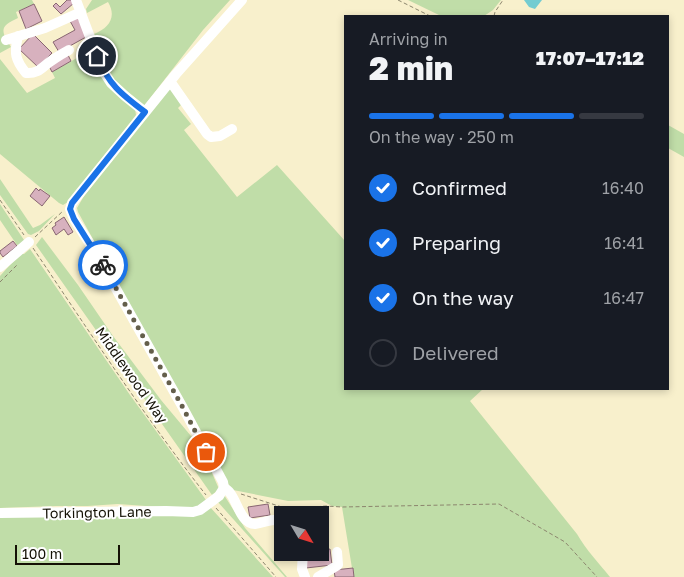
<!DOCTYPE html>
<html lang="en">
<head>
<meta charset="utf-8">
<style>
  body { margin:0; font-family:"Golos Text",sans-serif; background:#20242c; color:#f1f3f6; height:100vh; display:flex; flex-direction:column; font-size:19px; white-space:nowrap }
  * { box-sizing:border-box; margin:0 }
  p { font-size:16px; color:#9ea1a6 }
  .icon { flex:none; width:28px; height:28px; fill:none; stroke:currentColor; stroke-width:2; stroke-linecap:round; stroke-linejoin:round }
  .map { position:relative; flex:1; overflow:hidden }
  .details { position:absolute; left:344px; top:15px; width:325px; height:375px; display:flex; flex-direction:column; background:#171b24; border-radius:0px; box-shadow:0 2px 8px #0003 }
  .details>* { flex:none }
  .needle { width:32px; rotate:128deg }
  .buttons { position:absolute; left:274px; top:506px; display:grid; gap:10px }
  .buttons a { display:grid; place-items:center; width:55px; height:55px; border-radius:0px; background:#171b24; box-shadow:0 2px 8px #0003; font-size:25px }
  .scale { position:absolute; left:15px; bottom:12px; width:105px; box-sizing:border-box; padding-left:5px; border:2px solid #141105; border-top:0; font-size:14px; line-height:18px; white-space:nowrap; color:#141105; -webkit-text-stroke:4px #fff; paint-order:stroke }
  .pin { position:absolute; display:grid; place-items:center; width:42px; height:42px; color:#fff; margin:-21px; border:2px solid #fff; border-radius:50%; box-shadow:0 1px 5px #0007 }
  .courier { position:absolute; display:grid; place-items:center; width:50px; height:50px; margin:-25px; border:4px solid #1a73e8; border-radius:50%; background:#fff; color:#222; box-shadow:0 1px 6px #0007 }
  .summary em { font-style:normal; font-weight:800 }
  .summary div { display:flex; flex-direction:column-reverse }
  .summary { display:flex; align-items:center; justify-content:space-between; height:85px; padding:0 25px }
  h1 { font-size:32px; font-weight:800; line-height:38px }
  .bar { display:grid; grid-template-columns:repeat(4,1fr); gap:8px 5px; align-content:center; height:60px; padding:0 25px }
  .bar i { height:6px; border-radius:4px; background:#363941 }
  .bar .current { background:#1a73e8 }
  .bar p { grid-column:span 4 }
  ol { padding:0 25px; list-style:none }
  li { display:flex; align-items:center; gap:15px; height:55px }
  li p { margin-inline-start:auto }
  li .icon { padding:5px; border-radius:50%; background:#1a73e8; color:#fff; stroke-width:4 }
  li:last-child { color:#9ea1a6 }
  li i { width:28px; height:28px; border:2px solid #363941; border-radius:50% }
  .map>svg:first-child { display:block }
  .green { fill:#c0dda8 }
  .water { fill:#74ccd1 }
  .building { fill:#d7b1be; stroke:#886672 }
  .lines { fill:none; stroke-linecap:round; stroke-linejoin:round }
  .path { stroke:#8c866e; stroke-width:1; stroke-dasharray:4 2.5; stroke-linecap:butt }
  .minor { stroke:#fff; stroke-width:10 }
  .done { stroke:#645f4b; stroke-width:5; stroke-dasharray:0 9 }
  .route { stroke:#1a73e8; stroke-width:6 }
  .labels { text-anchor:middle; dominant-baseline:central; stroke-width:4; stroke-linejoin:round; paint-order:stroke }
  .street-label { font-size:14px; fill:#141105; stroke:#fff }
</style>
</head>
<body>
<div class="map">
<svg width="684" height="577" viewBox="0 0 684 577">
  <rect width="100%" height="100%" fill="#f8f0cc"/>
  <path class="green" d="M0,0h32l2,4 -18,8 2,6c-18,8 -18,12 -7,29l-11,6z
    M92,0h138l-27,30 -59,76 -31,-27 -7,-13 -12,-32c15,-6 23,-17 14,-32l-21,11 -1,-4z
    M408,0h93l-8,10 -9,6h-43z
    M91,50l44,59 1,6 -68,87 -5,3 -4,-2 -59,-49v-95l27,34 28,-15 -3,-6z
    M170,87l11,18 -3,3 13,16 -7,6 53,67 40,-32 68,76v148h138l-13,12 107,133c9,16 22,29 33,43h-256l-1,-9h-1l-10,-61 -10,-1 -11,-6 -33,1 -55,-11 -3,-3 -152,-275 -1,-4 7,-12z
    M668,125l16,9v23l-16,-9z
    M0,179l33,49 7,-3 15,-11 -16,17 -8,4 -3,-1 -28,-39z
    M0,204l26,39 -9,2 -17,-25z
    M42,237l36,48 35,51 48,64 40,48 18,41 -7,6 -176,-250z
    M30,249l100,146 76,105 -8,6 -11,3 -69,-5 -30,2h-32l-56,2v-232l18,-20 3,-2h3z
    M224,495l21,33 42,49h-2l-68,-76z
    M210,507l63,70h-273v-60z"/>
  <path class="water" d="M524,0h18l-7,9 -6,-2z"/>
  <path class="building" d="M67,0h5l2,3 -13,11 -8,-8 3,-3 4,4z
    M34,4l8,17 -16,8 -7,-18z
    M77,17l9,14v6l-27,15 -6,-10 22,-12 -5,-9z
    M33,34l19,19 -14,14 -19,-18z
    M68,55l3,6 -19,11 -3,-6z
    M36,188l3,3 1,-2 10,7 -8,10 -12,-10z
    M64,217l9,15 -5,3 -4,-6 -8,6 -4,-7 4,-3 -1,-2z
    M13,241l4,5 -14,11 -3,-4v-2z
    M268,504l2,11 -20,3 -2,-11z
    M325,508l3,24 -8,1v-18h-13l-1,-4z
    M330,549l2,16 -26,3 -1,-15 15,-1v-1z
    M283,552h10l-7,7 -5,-5z
    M353,568l1,9h-19l-1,-7z"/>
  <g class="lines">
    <path class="path" d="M398,0l32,16
      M494,16l1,-4 8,-12
      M0,200l24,35
      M35,237l28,-26
      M33,248c56,83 111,168 173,247
      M0,282l17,-17
      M241,494l47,15 38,-3 16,1 157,-3 66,38 32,35
      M216,508l60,69"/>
    <path class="minor" d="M76,0l26,69 9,14 14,13 20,16
      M18,36c-4,17 -3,24 8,37 13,1 16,-6 25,-12 6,-4 12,-8 18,-11
      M6,40l39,-12 36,-16
      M170,81l37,53 4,3 9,-1 12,-7
      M0,267l29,-25
      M224,488c1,0 6,4 6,5 7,8 11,31 25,31 10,-1 15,-6 27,-4
      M0,513l166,-2 27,1 7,-2 19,-14 5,-8 -1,-6 -41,-76 -85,-151 -23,-36 -4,-10 2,-6 104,-129 66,-74
      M303,552l-1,17 3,8
      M318,577l20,-12 -1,-13"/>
  </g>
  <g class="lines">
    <path class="done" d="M103,265l79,141 24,46"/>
    <path class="route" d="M97,56c11,28 24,38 48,56l-73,91 -2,6 4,10 29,46"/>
  </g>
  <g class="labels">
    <g class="street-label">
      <text transform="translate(132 375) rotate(55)">Middlewood Way</text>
      <text transform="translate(97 512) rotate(-1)">Torkington Lane</text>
    </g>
  </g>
</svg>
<div class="buttons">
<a><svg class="needle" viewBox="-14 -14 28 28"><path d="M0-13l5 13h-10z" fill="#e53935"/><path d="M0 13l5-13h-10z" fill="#9ea1a6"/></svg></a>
</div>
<div class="scale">100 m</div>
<div class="pin" style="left:206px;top:452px;background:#ea580c"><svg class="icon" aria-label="bag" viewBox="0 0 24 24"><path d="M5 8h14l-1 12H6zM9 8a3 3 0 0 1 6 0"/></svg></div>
<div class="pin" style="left:97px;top:56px;background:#1f2937"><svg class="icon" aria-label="home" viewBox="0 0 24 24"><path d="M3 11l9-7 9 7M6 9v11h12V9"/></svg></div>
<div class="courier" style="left:103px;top:265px"><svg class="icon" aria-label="bike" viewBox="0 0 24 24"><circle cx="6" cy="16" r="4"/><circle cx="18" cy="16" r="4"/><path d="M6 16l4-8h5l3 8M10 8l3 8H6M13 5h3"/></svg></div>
<section class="details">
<div class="summary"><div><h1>2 min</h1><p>Arriving in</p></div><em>17:07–17:12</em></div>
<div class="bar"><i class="current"></i><i class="current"></i><i class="current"></i><i></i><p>On the way · 250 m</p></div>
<ol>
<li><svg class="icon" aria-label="check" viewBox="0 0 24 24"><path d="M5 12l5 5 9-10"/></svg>Confirmed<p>16:40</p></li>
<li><svg class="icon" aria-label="check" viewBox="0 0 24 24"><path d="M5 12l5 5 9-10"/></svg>Preparing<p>16:41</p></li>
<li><svg class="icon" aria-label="check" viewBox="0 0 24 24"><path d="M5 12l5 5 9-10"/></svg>On the way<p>16:47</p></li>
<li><i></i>Delivered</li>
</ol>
</section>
</div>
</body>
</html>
